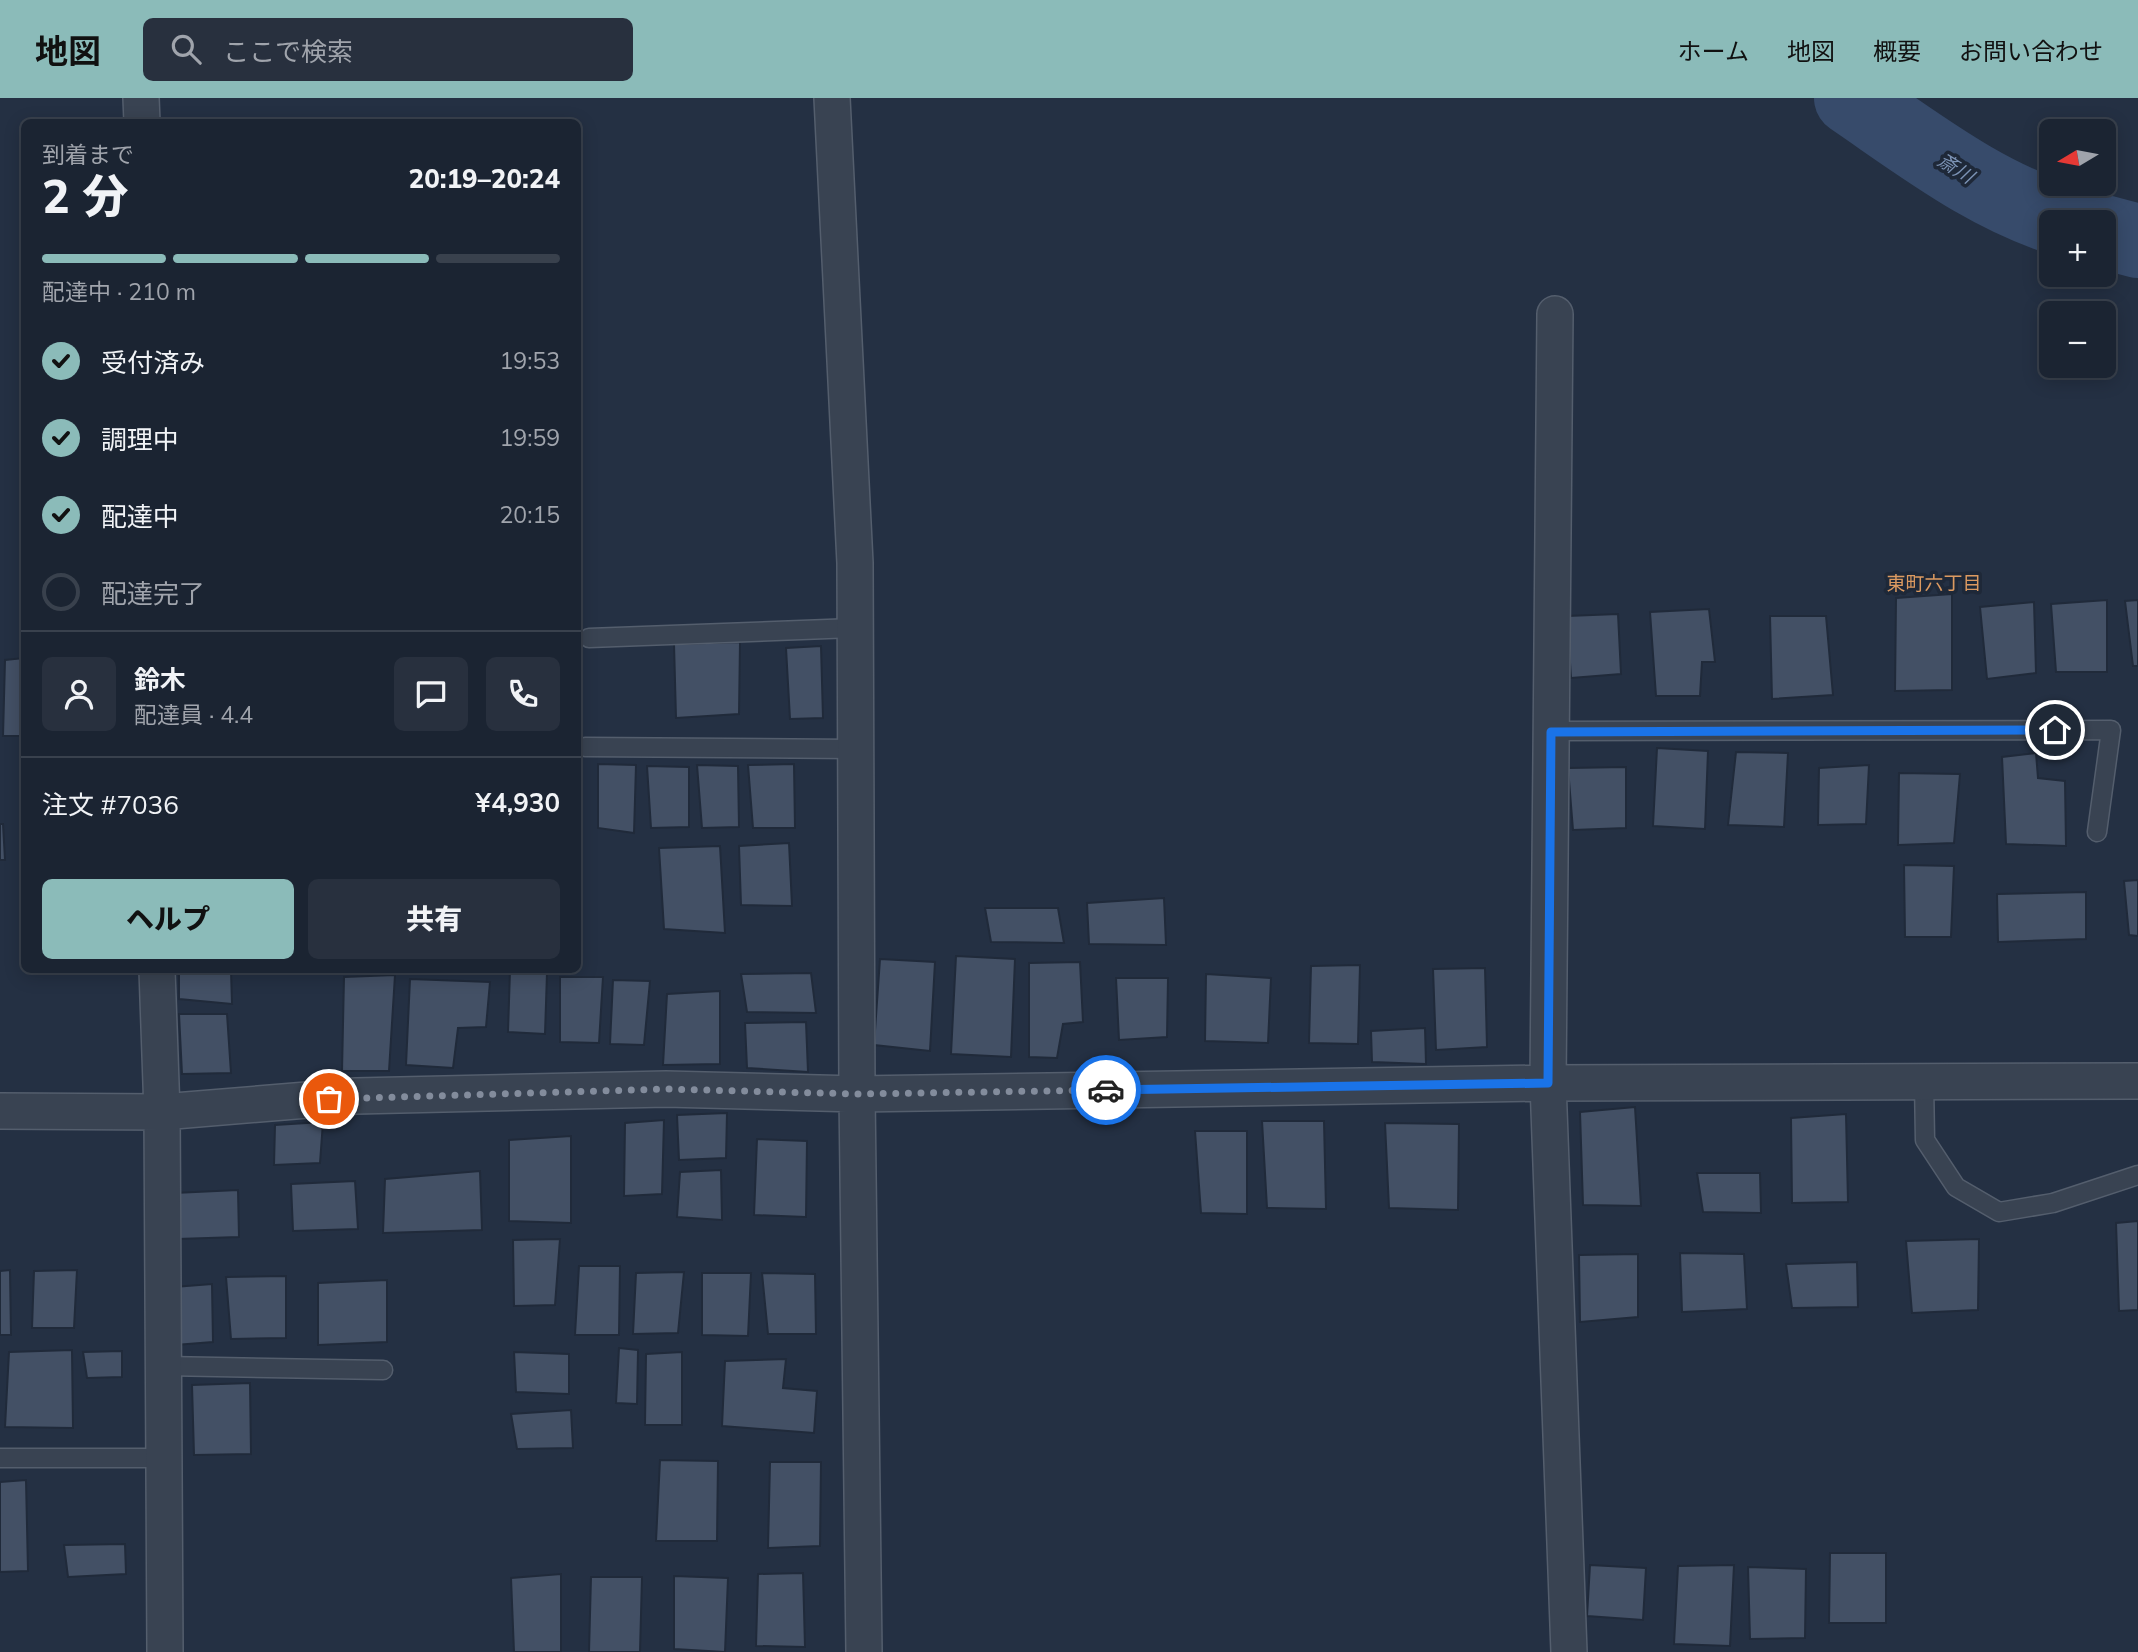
<!DOCTYPE html>
<html lang="ja">
<head>
<meta charset="utf-8">
<style>
  body { margin:0; font-family:Mulish,"Noto Sans JP",sans-serif; background:#28303e; color:#f1f3f6; height:100vh; display:flex; flex-direction:column; font-size:26px; white-space:nowrap }
  * { box-sizing:border-box; margin:0 }
  p { font-size:23px; color:#a0a4ac }
  .icon { flex:none; width:38px; height:38px; fill:none; stroke:currentColor; stroke-width:2; stroke-linecap:round; stroke-linejoin:round }
  .map { position:relative; flex:1; overflow:hidden }
  .sheet { position:absolute; left:21px; top:21px; width:560px; height:854px; display:flex; flex-direction:column; background:#1b2432; border-radius:10px; box-shadow:0 4px 18px #0003,0 0 0 2px #39414d }
  .sheet>* { flex:none }
  .needle { width:46px; rotate:260deg }
  .controls { position:absolute; left:2039px; top:21px; display:grid; gap:14px }
  .controls a { display:grid; place-items:center; width:77px; height:77px; border-radius:10px; background:#1b2432; box-shadow:0 4px 18px #0003,0 0 0 2px #39414d; font-size:35px }
  .pin { position:absolute; display:grid; place-items:center; width:60px; height:60px; color:#fff; margin:-30px; border:4px solid #fff; border-radius:50%; box-shadow:0 2px 7px #0007 }
  .courier { position:absolute; display:grid; place-items:center; width:70px; height:70px; margin:-35px; border:5px solid #1a73e8; border-radius:50%; background:#fff; color:#222; box-shadow:0 2px 9px #0007 }
  .summary em { font-style:normal; font-weight:800 }
  .summary div { display:flex; flex-direction:column-reverse }
  .summary { display:flex; align-items:center; justify-content:space-between; height:119px; padding:0 21px }
  h1 { font-size:46px; font-weight:800; line-height:52px }
  .bar { display:grid; grid-template-columns:repeat(4,1fr); gap:10px 7px; align-content:center; height:84px; padding:0 21px }
  .bar i { height:9px; border-radius:5px; background:#39414d }
  .bar .current { background:#8bbbb9 }
  .bar p { grid-column:span 4 }
  .line { display:flex; align-items:center; gap:18px; padding:0 21px; border-top:2px solid #39414d }
  .line div { flex:1 }
  .round { display:grid; place-items:center; flex:none; width:74px; height:74px; border-radius:10px; background:#28303e }
  ol { padding:0 21px; list-style:none }
  li { display:flex; align-items:center; gap:21px; height:77px }
  li p { margin-inline-start:auto }
  li .icon { padding:7px; border-radius:50%; background:#8bbbb9; color:#111; stroke-width:4 }
  li:last-child { color:#a0a4ac }
  li i { width:38px; height:38px; border:4px solid #39414d; border-radius:50% }
  .button { display:flex; gap:14px; margin-top:auto; padding:14px 21px }
  .button a { flex:1; height:80px; border-radius:10px; background:#8bbbb9; color:#111; font-size:28px; font-weight:800; line-height:80px; text-align:center }
  .button a+a { background:#28303e; color:#f1f3f6 }
  header { display:flex; align-items:center; gap:42px; box-sizing:border-box; height:98px; padding:0 35px; background:#8bbbb9; color:#111 }
  header strong { font-size:33px }
  nav { display:flex; gap:38px; margin-inline-start:auto; font-size:24px }
  .search { width:490px; height:63px; background:#28303e; display:flex; align-items:center; gap:18px; box-sizing:border-box; padding:0 24px; border-radius:10px; color:#a0a4ac; font-size:26px }
  .map>svg:first-child { display:block }
  .lines { fill:none; stroke-linecap:round; stroke-linejoin:round }
  .river { stroke:#374b6b; stroke-width:74 }
  .building { fill:#435065; stroke:#202a3a; stroke-width:2 }
  .service-casing { stroke:#545e6d; stroke-width:21 }
  .minor-casing { stroke:#545e6d; stroke-width:38 }
  .service { stroke:#394352; stroke-width:18 }
  .minor { stroke:#394352; stroke-width:35 }
  .done { stroke:#838c9c; stroke-width:7; stroke-dasharray:0 12.6 }
  .route { stroke:#1a73e8; stroke-width:9 }
  .labels { text-anchor:middle; dominant-baseline:central; stroke-width:7; stroke-linejoin:round; paint-order:stroke }
  .water-label { font-size:19px; font-style:italic; fill:#7c93b5; stroke:#1e2838 }
  .neighbourhood-label { font-size:19px; fill:#dc9a61; stroke:#1e2838 }
</style>
</head>
<body>
<header>
<strong>地図</strong>
<div class="search"><svg class="icon" aria-label="search" viewBox="0 0 24 24"><circle cx="10" cy="10" r="6"/><path d="M15 15l6 6"/></svg>ここで検索</div>
<nav><a>ホーム</a><a>地図</a><a>概要</a><a>お問い合わせ</a></nav>
</header>
<div class="map">
<svg width="2138" height="1554" viewBox="0 0 2138 1554">
  <rect width="100%" height="100%" fill="#243043"/>
  <g class="lines">
    <path class="river" d="M1851,0c69,47 138,101 220,124
      M2104,134l34,9"/>
  </g>
  <path class="building" d="M1952,496v96l-57,1 1,-93z
    M2107,502v72h-51l-5,-68z
    M2138,502v66h-5l-8,-65z
    M2034,504l2,71 -49,6 -7,-72z
    M1709,511l6,53h-13l-2,34h-44l-6,-84z
    M1618,516l3,60 -50,4 -4,-62z
    M1770,518h56l7,79 -61,4z
    M740,544l-1,72 -63,4 -2,-74z
    M821,548l2,72 -33,1 -4,-71z
    M24,560v78h-21l2,-76z
    M1657,650l51,3 -3,78 -52,-3z
    M1736,654l52,1 -4,74 -56,-2z
    M2036,655l2,25 27,3 1,65 -60,-2 -4,-87z
    M598,666l38,1 -2,68 -36,-5z
    M794,666l1,64h-42l-5,-63z
    M697,667l41,1 1,61 -37,1z
    M1869,667l-3,59 -48,1 1,-57z
    M647,668l42,1v60l-38,1z
    M1626,669v61l-53,2 -5,-62z
    M1899,675l61,1 -6,69 -56,2z
    M0,726h3l2,36h-5z
    M789,745l3,63 -51,-1 -2,-59z
    M720,748l5,87 -61,-4 -5,-81z
    M1904,767l50,1 -3,71h-46z
    M2138,782v56l-9,-1 -5,-54z
    M2086,794v47l-88,3 -1,-48z
    M1164,800l2,47 -77,-1 -2,-41z
    M985,810h73l6,35 -73,-1z
    M956,858l59,3 -4,98 -60,-3z
    M880,861l55,3 -5,89 -56,-6z
    M1080,864l3,60 -20,2 -6,34 -28,-1v-94z
    M1360,867l-2,79 -49,-1 2,-77z
    M1485,870l2,79 -51,3 -3,-81z
    M179,872h52l1,34 -53,-5z
    M510,872l37,3 -2,61 -37,-2z
    M811,875l5,40 -69,-1 -6,-38z
    M1206,876l65,4 -3,65 -63,-2z
    M395,877l-6,96h-47l2,-94z
    M560,879h43l-4,66 -39,-1z
    M1116,880h52l-1,59 -48,3z
    M410,881l80,3 -4,45 -28,1 -5,40 -47,-3z
    M613,882l37,1 -6,64 -34,-1z
    M720,893v73l-57,1 4,-71z
    M179,916h48l4,59 -49,1z
    M806,924l2,50 -61,-4 -2,-45z
    M1425,930l1,36 -54,-2 -1,-31z
    M1635,1009l6,99 -58,-1 -3,-93z
    M727,1015l-1,45 -47,2 -2,-45z
    M1846,1016l2,88 -56,1 -1,-85z
    M664,1022l-2,74 -38,2 1,-73z
    M1262,1023h62l2,88 -59,-1z
    M323,1024l-3,41 -46,2 1,-40z
    M1385,1025l74,1 -1,86 -69,-2z
    M1195,1033h52v83l-46,-1z
    M571,1038v87l-62,-2v-81z
    M757,1041l50,2 -1,76 -52,-2z
    M721,1072l1,50 -45,-3 3,-45z
    M480,1073l2,59 -99,3 2,-54z
    M1697,1075h63l1,40 -58,-1z
    M355,1083l3,48 -65,2 -2,-47z
    M238,1092l1,47 -62,2 -3,-46z
    M2138,1123v89l-19,1 -3,-88z
    M560,1141l-5,66 -41,1 -1,-66z
    M1979,1141l-1,71 -66,3 -6,-72z
    M1680,1155l64,1 3,55 -65,3z
    M1638,1156v63l-58,5 -1,-67z
    M1857,1164l1,45 -66,1 -6,-44z
    M579,1168h41l-1,69h-44z
    M10,1172l1,65h-11v-64z
    M77,1172l-3,58h-42l2,-57z
    M684,1174l-6,61 -45,1 3,-61z
    M702,1175h49l-3,63 -46,-1z
    M762,1175l53,1 1,60h-48z
    M286,1178v62l-55,1 -5,-62z
    M387,1182v62l-69,3v-62z
    M212,1186l1,58 -38,3 -1,-58z
    M619,1250l19,2 -1,54 -21,-1z
    M72,1252l1,78 -68,-1 4,-75z
    M122,1253v26l-35,1 -4,-26z
    M514,1254l55,2v40l-53,-2z
    M682,1254v73h-37l1,-71z
    M786,1261l-3,29 34,3 -3,42 -92,-7 3,-65z
    M250,1285l1,71 -57,1 -2,-70z
    M571,1312l2,38 -56,1 -6,-35z
    M660,1362l58,1 -1,80h-61z
    M770,1364h51l-1,84 -52,2z
    M26,1382l2,91 -28,1v-90z
    M125,1446l1,30 -58,3 -4,-32z
    M1830,1455h56v70h-57z
    M1590,1467l56,3 -3,52 -56,-4z
    M1734,1467l-4,81 -56,-2 4,-78z
    M1748,1469l58,2 -1,69 -55,1z
    M803,1475l2,74 -49,-1 2,-72z
    M561,1476v78h-47l-3,-74z
    M674,1478l54,2 -3,74 -51,-3z
    M591,1479h51l-2,75h-51z"/>
  <g class="lines">
    <g class="service-casing">
      <path id="service" d="M589,540l265,-10
        M1551,633l560,-1 -14,102
        M585,649l269,2
        M1924,984l1,58 31,47 43,25 54,-9 85,-28
        M164,1268l219,4
        M0,1360h164"/>
    </g>
    <g class="minor-casing">
      <path id="minor" d="M141,0l1,24
        M832,0l23,465 2,531 7,558
        M1555,216l-7,769 21,569
        M157,872l5,142 3,540
        M0,1013l162,1 194,-16 310,-7 191,5 691,-11 590,-2"/>
    </g>
    <use href="#service" class="service"/>
    <use href="#minor" class="minor"/>
  </g>
  <g class="lines">
    <path class="done" d="M329,1001l337,-10 191,5 249,-4"/>
    <path class="route" d="M1106,992l442,-7 3,-351 504,-2"/>
  </g>
  <g class="labels">
    <g class="water-label">
      <text transform="translate(1956 70) rotate(32)">斎川</text>
    </g>
    <g class="neighbourhood-label">
      <text x="1934" y="485">東町六丁目</text>
    </g>
  </g>
</svg>
<div class="controls">
<a><svg class="needle" viewBox="-14 -14 28 28"><path d="M0-13l5 13h-10z" fill="#e53935"/><path d="M0 13l5-13h-10z" fill="#a0a4ac"/></svg></a>
<a>+</a>
<a>−</a>
</div>
<div class="pin" style="left:329px;top:1001px;background:#ea580c"><svg class="icon" aria-label="bag" viewBox="0 0 24 24"><path d="M5 8h14l-1 12H6zM9 8a3 3 0 0 1 6 0"/></svg></div>
<div class="pin" style="left:2055px;top:632px;background:#1f2937"><svg class="icon" aria-label="home" viewBox="0 0 24 24"><path d="M3 11l9-7 9 7M6 9v11h12V9"/></svg></div>
<div class="courier" style="left:1106px;top:992px"><svg class="icon" aria-label="car" viewBox="0 0 24 24"><path d="M5 17H2v-5l4-1 3-4h7l3 4 3 1v5h-3M9 17h6M6 11h13"/><circle cx="7" cy="17" r="2"/><circle cx="17" cy="17" r="2"/></svg></div>
<section class="sheet">
<div class="summary"><div><h1>2 分</h1><p>到着まで</p></div><em>20:19–20:24</em></div>
<div class="bar"><i class="current"></i><i class="current"></i><i class="current"></i><i></i><p>配達中 · 210 m</p></div>
<ol>
<li><svg class="icon" aria-label="check" viewBox="0 0 24 24"><path d="M5 12l5 5 9-10"/></svg>受付済み<p>19:53</p></li>
<li><svg class="icon" aria-label="check" viewBox="0 0 24 24"><path d="M5 12l5 5 9-10"/></svg>調理中<p>19:59</p></li>
<li><svg class="icon" aria-label="check" viewBox="0 0 24 24"><path d="M5 12l5 5 9-10"/></svg>配達中<p>20:15</p></li>
<li><i></i>配達完了</li>
</ol>
<div class="line" style="height:126px"><a class="round"><svg class="icon" aria-label="person" viewBox="0 0 24 24"><circle cx="12" cy="8" r="4"/><path d="M4 21q1-7 8-7t8 7"/></svg></a><div><b>鈴木</b><p>配達員 · 4.4</p></div><a class="round"><svg class="icon" aria-label="chat" viewBox="0 0 24 24"><path d="M4 5h16v11H9l-5 4z"/></svg></a><a class="round"><svg class="icon" aria-label="phone" viewBox="0 0 24 24"><path d="M5 4h4l2 5-3 2q2 4 5 5l2-3 5 2v4C11 20 4 13 5 4z"/></svg></a></div>
<div class="line" style="height:91px"><div>注文 #7036</div><b>¥4,930</b></div>
<div class="button"><a>ヘルプ</a><a>共有</a></div>
</section>
</div>
</body>
</html>
